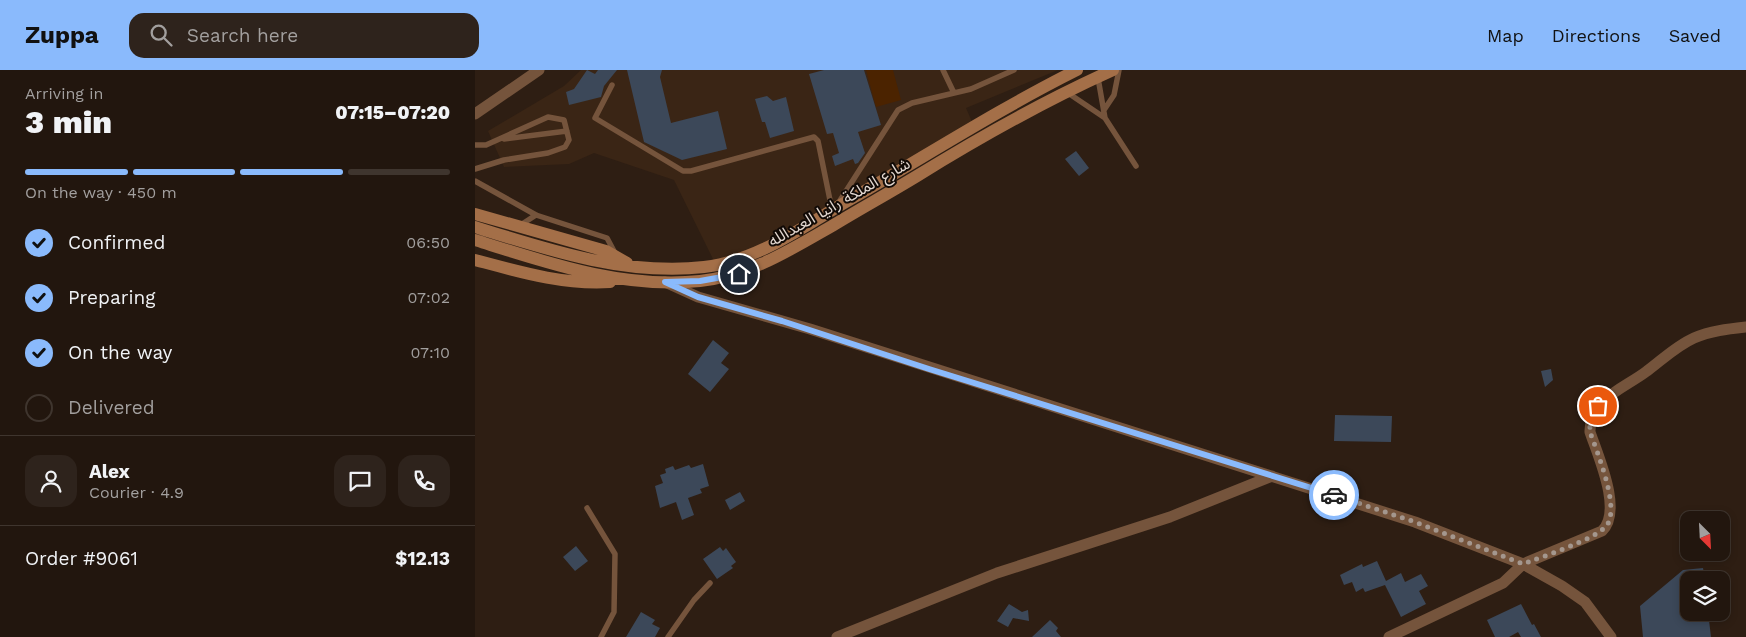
<!DOCTYPE html>
<html lang="en">
<head>
<meta charset="utf-8">
<style>
  body { margin:0; font-family:"Work Sans","Noto Sans Arabic",sans-serif; background:#2e231c; color:#f1f3f6; height:100vh; display:flex; flex-direction:column; font-size:19px; white-space:nowrap }
  * { box-sizing:border-box; margin:0 }
  p { font-size:16px; color:#a29f9e }
  .icon { flex:none; width:28px; height:28px; fill:none; stroke:currentColor; stroke-width:2; stroke-linecap:round; stroke-linejoin:round }
  .map { position:relative; flex:1; overflow:hidden }
  .drawer { display:flex; flex-direction:column; background:#22160e; width:475px }
  .drawer>* { flex:none }
  .needle { width:32px; rotate:156deg }
  .tools { position:absolute; left:1205px; top:441px; display:grid; gap:10px }
  .tools a { display:grid; place-items:center; width:50px; height:50px; border-radius:10px; background:#22160e; box-shadow:0 2px 8px #0003,0 0 0 1px #3f352e; font-size:25px }
  .pin { position:absolute; display:grid; place-items:center; width:42px; height:42px; color:#fff; margin:-21px; border:2px solid #fff; border-radius:50%; box-shadow:0 1px 5px #0007 }
  .courier { position:absolute; display:grid; place-items:center; width:50px; height:50px; margin:-25px; border:4px solid #8abafc; border-radius:50%; background:#fff; color:#222; box-shadow:0 1px 6px #0007 }
  .headline em { font-style:normal; font-weight:800 }
  .headline div { display:flex; flex-direction:column-reverse }
  .headline { display:flex; align-items:center; justify-content:space-between; height:85px; padding:0 25px }
  h1 { font-size:32px; font-weight:800; line-height:38px }
  .bar { display:grid; grid-template-columns:repeat(4,1fr); gap:8px 5px; align-content:center; height:60px; padding:0 25px }
  .bar i { height:6px; border-radius:4px; background:#3f352e }
  .bar .on { background:#8abafc }
  .bar p { grid-column:span 4 }
  .line { display:flex; align-items:center; gap:12px; padding:0 25px; border-top:1px solid #3f352e }
  .line div { flex:1 }
  .round { display:grid; place-items:center; flex:none; width:52px; height:52px; border-radius:15px; background:#2e231c }
  ol { padding:0 25px; list-style:none }
  li { display:flex; align-items:center; gap:15px; height:55px }
  li p { margin-inline-start:auto }
  li .icon { padding:5px; border-radius:50%; background:#8abafc; color:#111; stroke-width:4 }
  li:last-child { color:#a29f9e }
  li i { width:28px; height:28px; border:2px solid #3f352e; border-radius:50% }
  header { display:flex; align-items:center; gap:30px; box-sizing:border-box; height:70px; padding:0 25px; background:#8abafc; color:#111 }
  header strong { font-size:24px }
  nav { display:flex; gap:28px; margin-inline-start:auto; font-size:18px }
  .search { width:350px; height:45px; background:#2e231c; display:flex; align-items:center; gap:12px; box-sizing:border-box; padding:0 18px; border-radius:15px; color:#a29f9e; font-size:19px }
  main { display:flex; flex:1; min-height:0 }
  .map>svg:first-child { display:block }
  .built { fill:#3a2515 }
  .green { fill:#4b2300 }
  .building { fill:#3c4859 }
  .lines { fill:none; stroke-linecap:round; stroke-linejoin:round }
  .service { stroke:#75543c; stroke-width:5.5 }
  .minor { stroke:#75543c; stroke-width:11 }
  .secondary { stroke:#a46f48; stroke-width:12 }
  .done { stroke:#a4978e; stroke-width:5; stroke-dasharray:0 9 }
  .route { stroke:#8abafc; stroke-width:6 }
  .labels { text-anchor:middle; dominant-baseline:central; stroke-width:4; stroke-linejoin:round; paint-order:stroke }
  .street-label { font-size:16px; fill:#e3d8d1; stroke:#110a06 }
</style>
</head>
<body>
<header>
<strong>Zuppa</strong>
<div class="search"><svg class="icon" aria-label="search" viewBox="0 0 24 24"><circle cx="10" cy="10" r="6"/><path d="M15 15l6 6"/></svg>Search here</div>
<nav><a>Map</a><a>Directions</a><a>Saved</a></nav>
</header>
<main>
<section class="drawer">
<div class="headline"><div><h1>3 min</h1><p>Arriving in</p></div><em>07:15–07:20</em></div>
<div class="bar"><i class="on"></i><i class="on"></i><i class="on"></i><i></i><p>On the way · 450 m</p></div>
<ol>
<li><svg class="icon" aria-label="check" viewBox="0 0 24 24"><path d="M5 12l5 5 9-10"/></svg>Confirmed<p>06:50</p></li>
<li><svg class="icon" aria-label="check" viewBox="0 0 24 24"><path d="M5 12l5 5 9-10"/></svg>Preparing<p>07:02</p></li>
<li><svg class="icon" aria-label="check" viewBox="0 0 24 24"><path d="M5 12l5 5 9-10"/></svg>On the way<p>07:10</p></li>
<li><i></i>Delivered</li>
</ol>
<div class="line" style="height:90px"><a class="round"><svg class="icon" aria-label="person" viewBox="0 0 24 24"><circle cx="12" cy="8" r="4"/><path d="M4 21q1-7 8-7t8 7"/></svg></a><div><b>Alex</b><p>Courier · 4.9</p></div><a class="round"><svg class="icon" aria-label="chat" viewBox="0 0 24 24"><path d="M4 5h16v11H9l-5 4z"/></svg></a><a class="round"><svg class="icon" aria-label="phone" viewBox="0 0 24 24"><path d="M5 4h4l2 5-3 2q2 4 5 5l2-3 5 2v4C11 20 4 13 5 4z"/></svg></a></div>
<div class="line" style="height:65px"><div>Order #9061</div><b>$12.13</b></div>
</section>
<div class="map">
<svg width="1271" height="567" viewBox="0 0 1271 567">
  <rect width="100%" height="100%" fill="#2e1e13"/>
  <path class="built" d="M106,0h477l-92,38 7,16 -238,137h-21l-40,-81 -80,-27 -25,11 -65,3 -16,-36 76,-45z"/>
  <path class="green" d="M391,0h27l8,30 -25,7z"/>
  <path class="building" d="M112,0l8,4 3,-4h19l-13,16 -3,11 -32,8 -3,-13 8,-3z
    M152,0h35l-2,7 11,46 47,-12 9,38 -45,11 -38,-18z
    M349,0h40l17,55 -23,7 7,21 -7,10 -3,1 -2,-5 -18,7 -3,-10 7,-3 -6,-20 -6,1 -18,-60z
    M292,26l6,5 13,-4 8,34 -24,7 -5,-16h-3l-7,-23z
    M601,81l13,17 -10,8 -14,-17z
    M238,270l16,13 -8,10 8,6 -19,23 -22,-18z
    M1076,299l2,11 -8,7 -4,-16z
    M860,345l57,1 -1,26 -57,-1z
    M228,394l6,22 -9,3 2,4 -14,5 6,17 -12,5 -6,-18 -16,6 -5,-22 8,-3 -3,-8 6,-2 -1,-4 8,-3 2,4 14,-5 2,3z
    M265,422l5,9 -15,9 -5,-10z
    M101,476l12,15 -13,10 -12,-14z
    M245,477l3,4 3,-3 10,14 -5,4 2,2 -16,11 -14,-20z
    M902,491l9,20 15,-8 4,9 16,-8 7,12 -9,5 7,13 -25,13 -16,-32 -20,7 -2,-4 -7,4 -4,-10 -8,3 -4,-10 22,-11 1,3z
    M1228,498l2,12h-16v32h19l3,25h-68l-3,-31 43,-36z
    M534,534l13,8 6,-2 1,11 -16,-3 -5,9 -11,-6z
    M1046,534l11,21 2,-1 7,13h-20l-3,-5 -9,5h-14l-8,-17z
    M166,542l14,8 -3,4 8,4 -5,9h-29z
    M575,550l8,8 -2,3 5,6h-29z"/>
  <g class="lines">
    <path class="service" d="M468,0l11,23
      M623,8l7,40 31,48
      M137,15l-17,33 88,53h8l123,-34 4,4 14,69
      M593,23l37,25
      M629,40l10,-15 5,-25
      M29,69l63,-8
      M0,75h11l62,-28 16,3 5,20 -4,7 -17,6 -44,7 -29,9
      M0,111l61,34 71,23 8,15
      M364,132l59,-92 14,-7 59,-14 43,-19
      M44,156l17,-11
      M112,438l28,46 -1,58 -13,25
      M193,567l26,-37 16,-17"/>
    <path class="minor" d="M0,44l64,-44
      M190,212l33,15 112,32 605,193 108,42 39,22 23,16 26,35
      M362,567l160,-64 173,-56 102,-41
      M914,567l114,-54 20,-19 79,-33c21,-20 -4,-75 -12,-99 -1,-33 35,-44 57,-61 15,-11 29,-25 47,-33 16,-7 34,-9 52,-11"/>
    <path class="secondary" d="M0,144l131,37 21,12
      M0,157c73,23 152,49 229,40 54,-6 101,-42 147,-68 75,-43 148,-90 226,-129
      M0,170c73,23 147,49 225,41 49,-5 90,-31 132,-55 28,-17 57,-33 85,-50 63,-39 129,-76 196,-106
      M0,190c45,12 89,25 135,22"/>
  </g>
  <g class="lines">
    <path class="done" d="M859,425l81,27 108,42c18,-7 74,-25 84,-39 13,-18 -10,-73 -17,-93v-8l8,-18"/>
    <path class="route" d="M264,204l-39,7 -35,1 33,15 84,24 147,48 405,126"/>
  </g>
  <g class="labels">
    <g class="street-label">
      <text transform="translate(364 132) rotate(-30)">شارع الملكة رانيا العبدالله</text>
    </g>
  </g>
</svg>
<div class="tools">
<a><svg class="needle" viewBox="-14 -14 28 28"><path d="M0-13l5 13h-10z" fill="#e53935"/><path d="M0 13l5-13h-10z" fill="#a29f9e"/></svg></a>
<a><svg class="icon" aria-label="layers" viewBox="0 0 24 24"><path d="M12 4l9 5-9 5-9-5zM3 14l9 5 9-5"/></svg></a>
</div>
<div class="pin" style="left:1123px;top:336px;background:#ea580c"><svg class="icon" aria-label="bag" viewBox="0 0 24 24"><path d="M5 8h14l-1 12H6zM9 8a3 3 0 0 1 6 0"/></svg></div>
<div class="pin" style="left:264px;top:204px;background:#1f2937"><svg class="icon" aria-label="home" viewBox="0 0 24 24"><path d="M3 11l9-7 9 7M6 9v11h12V9"/></svg></div>
<div class="courier" style="left:859px;top:425px"><svg class="icon" aria-label="car" viewBox="0 0 24 24"><path d="M5 17H2v-5l4-1 3-4h7l3 4 3 1v5h-3M9 17h6M6 11h13"/><circle cx="7" cy="17" r="2"/><circle cx="17" cy="17" r="2"/></svg></div>
</div>
</main>
</body>
</html>
